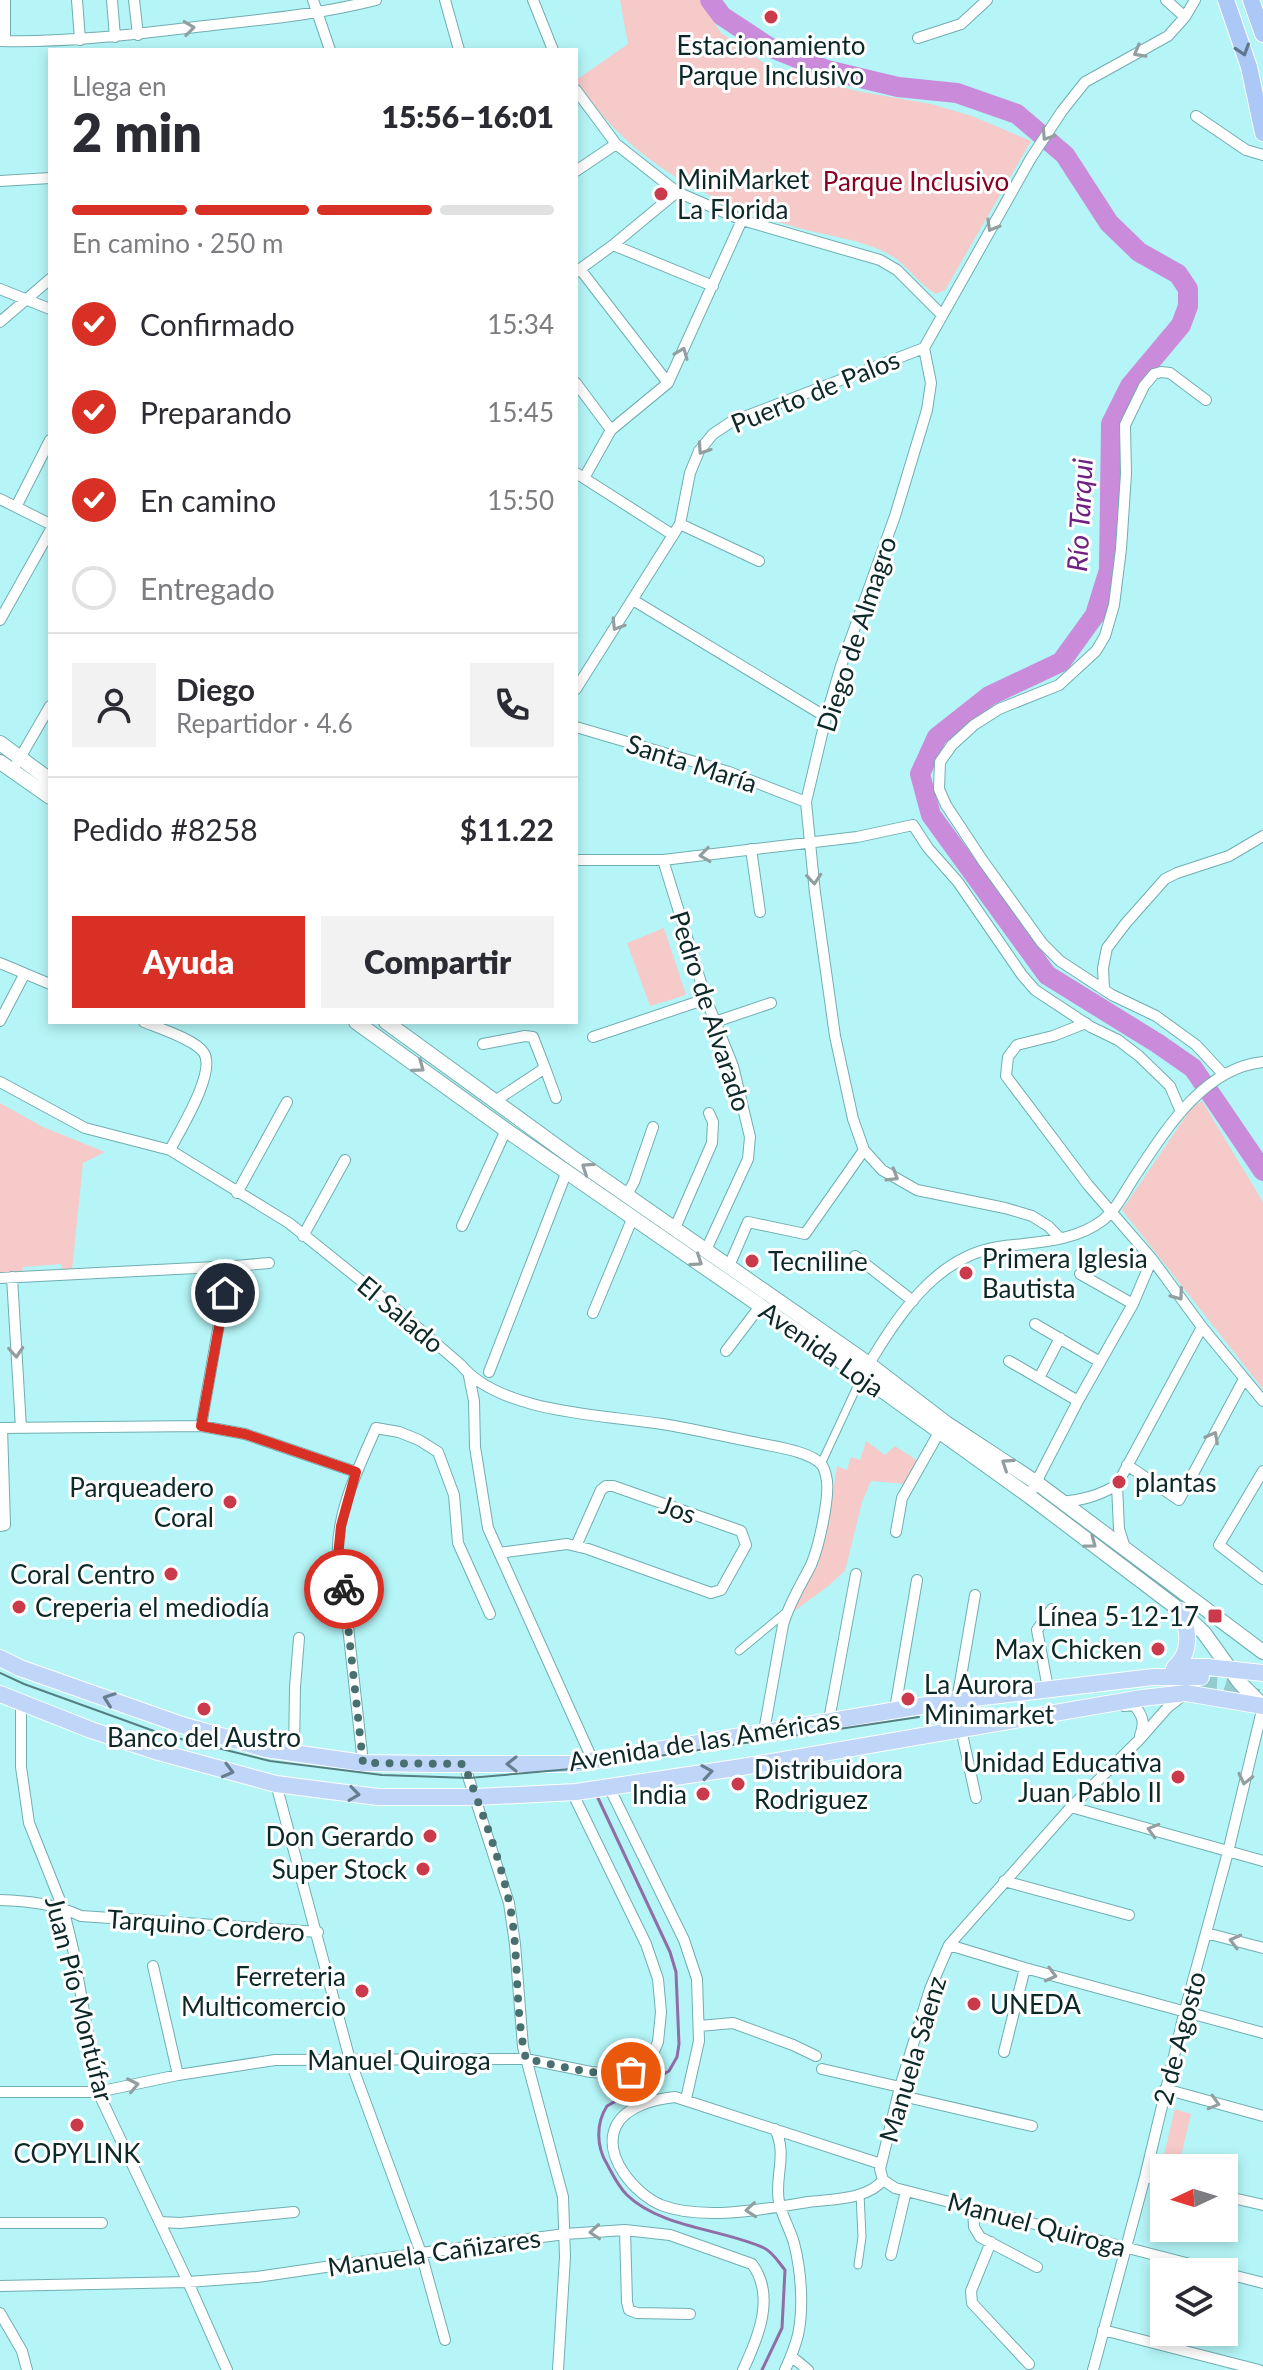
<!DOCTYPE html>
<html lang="es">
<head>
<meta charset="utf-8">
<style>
  body { margin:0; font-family:Lato,sans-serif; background:#f2f2f3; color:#2b2b33; height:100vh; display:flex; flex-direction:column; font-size:30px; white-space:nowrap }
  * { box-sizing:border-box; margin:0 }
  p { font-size:26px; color:#7c7c81 }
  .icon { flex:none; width:44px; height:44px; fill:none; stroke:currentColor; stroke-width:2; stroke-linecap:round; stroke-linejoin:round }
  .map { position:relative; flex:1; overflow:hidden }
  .drawer { position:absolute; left:48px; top:48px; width:530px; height:976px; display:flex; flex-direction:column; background:#fff; border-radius:0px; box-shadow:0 4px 12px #0003 }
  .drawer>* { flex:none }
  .needle { width:52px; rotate:266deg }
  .buttons { position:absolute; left:1150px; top:2154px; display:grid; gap:16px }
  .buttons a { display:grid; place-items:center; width:88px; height:88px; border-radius:0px; background:#fff; box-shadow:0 4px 12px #0003; font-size:40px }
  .pin { position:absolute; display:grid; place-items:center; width:68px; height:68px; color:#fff; margin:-34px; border:4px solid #fff; border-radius:50%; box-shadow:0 2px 8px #0007 }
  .courier { position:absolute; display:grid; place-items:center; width:80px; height:80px; margin:-40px; border:6px solid #d93025; border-radius:50%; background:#fff; color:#222; box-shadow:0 2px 10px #0007 }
  .overview em { font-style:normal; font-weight:800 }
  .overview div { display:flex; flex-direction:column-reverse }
  .overview { display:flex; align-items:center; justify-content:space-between; height:136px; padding:0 24px }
  h1 { font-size:52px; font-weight:800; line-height:60px }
  .bar { display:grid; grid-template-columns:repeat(4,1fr); gap:12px 8px; align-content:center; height:96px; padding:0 24px }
  .bar i { height:10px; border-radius:6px; background:#e1e1e2 }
  .bar .selected { background:#d93025 }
  .bar p { grid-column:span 4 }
  .line { display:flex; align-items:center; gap:20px; padding:0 24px; border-top:2px solid #e1e1e2 }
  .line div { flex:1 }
  .round { display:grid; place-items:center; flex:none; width:84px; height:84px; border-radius:0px; background:#f2f2f3 }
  ol { padding:0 24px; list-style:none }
  li { display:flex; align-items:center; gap:24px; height:88px }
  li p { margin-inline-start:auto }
  li .icon { padding:8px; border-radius:50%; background:#d93025; color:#fff; stroke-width:4 }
  li:last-child { color:#7c7c81 }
  li i { width:44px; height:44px; border:4px solid #e1e1e2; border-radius:50% }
  .button { display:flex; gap:16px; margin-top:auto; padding:16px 24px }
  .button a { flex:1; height:92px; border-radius:0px; background:#d93025; color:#fff; font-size:32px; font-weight:800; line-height:92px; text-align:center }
  .button a+a { background:#f2f2f3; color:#2b2b33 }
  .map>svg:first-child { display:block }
  .green { fill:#f6cac9 }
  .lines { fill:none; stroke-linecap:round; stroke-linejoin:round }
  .stream { stroke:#916da6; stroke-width:3 }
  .river { stroke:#ca8bdb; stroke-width:20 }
  .primary-tunnel { stroke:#93ccce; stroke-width:16; stroke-dasharray:16 8; stroke-linecap:butt }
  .pedestrian-casing { stroke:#70aeb1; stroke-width:9 }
  .minor-casing { stroke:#70aeb1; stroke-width:12 }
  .secondary-casing { stroke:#70aeb1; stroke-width:16 }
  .primary-casing { stroke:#fff; stroke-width:18 }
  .trunk-casing { stroke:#fff; stroke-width:18 }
  .pedestrian { stroke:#fff; stroke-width:7 }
  .minor { stroke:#fff; stroke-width:10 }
  .secondary { stroke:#fff; stroke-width:14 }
  .primary { stroke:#c0d6f8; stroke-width:16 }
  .trunk { stroke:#abc8f6; stroke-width:16 }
  .tram { stroke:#547f81; stroke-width:2 }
  .oneway { stroke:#929e9f }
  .oneway2 { stroke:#5c7890 }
  .oneway3 { stroke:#667f90 }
  .done { stroke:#487071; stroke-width:8; stroke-dasharray:0 14.4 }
  .route { stroke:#d93025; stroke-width:10 }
  .poi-dot { fill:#ca3a4a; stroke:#fff; stroke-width:3 }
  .labels { text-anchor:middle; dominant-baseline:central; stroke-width:6; stroke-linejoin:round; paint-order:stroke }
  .poi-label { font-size:26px; fill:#0d2829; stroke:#fff; text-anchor:end }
  .park-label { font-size:26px; fill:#8a0022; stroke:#fff }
  .street-label { font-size:26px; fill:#0d2829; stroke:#fff }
  .water-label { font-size:28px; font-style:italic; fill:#6f2181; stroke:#fff }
</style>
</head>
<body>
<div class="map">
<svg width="1263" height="2370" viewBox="0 0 1263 2370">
  <rect width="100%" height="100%" fill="#b5f5f7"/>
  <path class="green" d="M620,0h80l21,33 56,39 85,20 69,12 41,12 59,25 -86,149 -9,4c-18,-10 -29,-30 -46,-39 -28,-16 -64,-19 -95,-28 -91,-27 -166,-65 -219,-147l52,-36z
    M664,928l22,67 -36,11 -23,-63z
    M1202,1101l61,101v187l-141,-179 70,-103z
    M0,1103l43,24 62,25 -22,11 -11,108h-10l-1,-7 -38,3 -1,7 -22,2z
    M866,1441l19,14 10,-9 23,15 -12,23 -35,-3 -9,21 -17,69 -18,16 -34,25 25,-49 9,-30 10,-67 10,4 4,-13 9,3z
    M1175,2109l16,5 -13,54 -17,-1z"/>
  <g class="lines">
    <path class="stream" d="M597,1796l73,156 6,20 3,72 -2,13 -8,14 -62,35c-11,17 -11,40 0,58 6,11 11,22 20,31 34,33 96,34 137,53 9,4 15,15 21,22l-3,58 -20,42"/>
    <path class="river" d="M710,0l12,16 47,31 58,23 71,17 59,6 60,21 48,41 44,68 30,29 39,22 10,15v17l-7,19 -51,61 -19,38 -2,146 -14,45 -34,47 -72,34 -52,41 -17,37 11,41 116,160 110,68 36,25 70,103"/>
    <path class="primary-tunnel" d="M1201,1684l18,1 39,12"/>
    <g class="pedestrian-casing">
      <path id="pedestrian" d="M821,1464l41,-88
        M739,1651l46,-38
        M858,2265l4,-28 -2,-43"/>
    </g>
    <g class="minor-casing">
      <path id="minor" d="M77,0l3,40
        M112,0l3,37
        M134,0l4,35
        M313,0l17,50
        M445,0l14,50
        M533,0l20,50
        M1166,0l19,17
        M918,38l43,-14 26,-24
        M0,41c72,2 142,-8 213,-16 56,-6 108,-11 163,-25
        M5,41v-41
        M576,90l40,54 61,48 65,28 138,40 17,10 44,44
        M1196,116l50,34 17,5
        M576,171l40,-27
        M0,181l50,-3
        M613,245l100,41
        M580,269l88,114
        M576,272l37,-27 64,-53
        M0,289l50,20
        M0,322l50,-43
        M576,383l35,47
        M1206,400l-36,-27 -9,-1 -7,2 -10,12 -19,39 1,49 -5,75 -7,56 -9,31 -9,15 -37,34 -60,24 -25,16 -22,20 -12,17 -1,27 7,16 37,56 59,82 18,18 52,34 44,21 40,29 28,30
        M576,473l97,62
        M584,478l27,-48 57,-47 74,-163
        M0,499l50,25
        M16,507l34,-67
        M680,524l79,37
        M633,600l193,117
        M0,620l50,-89
        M576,689l104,-165 10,-51 9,-22 14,-17 18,-12 193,-74
        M576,727l153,45 77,30
        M17,763l33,-57
        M751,849l9,63
        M576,860h87l194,-23 56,-12 15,23 30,34 64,93 13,15 56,37 27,13 21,16 31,30 11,26
        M663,860l43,139 27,67 17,71 -2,22 -42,91
        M0,963l50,21
        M1104,989l-1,-21 4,-20 19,-25 39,-44 12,-6 52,-17 34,-20
        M0,1021l24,-46
        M144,1022c15,6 52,18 60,31 12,20 -24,77 -34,97l119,73 106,85 66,57c39,48 143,50 201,59 32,5 64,13 96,19 17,4 51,8 63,21 4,4 5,11 6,17 2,19 -8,66 -16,84 -10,20 -22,38 -28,60l-19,106
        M715,1022l56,-19
        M1086,1023l-33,13 -36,9 -9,12 -2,19 82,109 64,74 50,68 61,74
        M593,1037l113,-38
        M483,1044l42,-8 8,1 12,31 -50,33
        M545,1068l11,30
        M0,1082l85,46 85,22
        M237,1193l50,-91
        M627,1195l7,-13 19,-55
        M462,1226l44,-96
        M675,1228l37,-85 1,-21 -4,-9
        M303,1236l42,-76
        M1060,1238l-12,-12 -16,-10 -27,-8 -88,-18 -35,-20 -18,-20 -11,-31 -18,-83 -20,-143 -9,-91 20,-85 15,-51 54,-150 32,-106 4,-27 -7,-35 107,-190 31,-47 23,-29 83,-46 17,-19 10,-17
        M855,1256l58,45
        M729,1266l19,-44 57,12 59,-84
        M1080,1274l53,30
        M12,1277l9,151
        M0,1278l235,-12 34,-3
        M593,1313l40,-96
        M1035,1324l65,38
        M726,1351l35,-46
        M1009,1361l69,40
        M867,1367c30,-50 68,-110 131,-120 35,-5 75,-4 105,-27 14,-11 22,-29 32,-44 30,-45 68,-108 128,-114
        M489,1372l78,-201
        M469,1376l5,25 1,46 13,81 105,233
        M1039,1378l21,-40
        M201,1426l28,-159
        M0,1428l201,-2 44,8 111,38
        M1127,1465l52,35 65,-121
        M1263,1471l-44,74 44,34
        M1117,1485l2,44 6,19
        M1029,1496l49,-95 55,-97 19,-45
        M1061,1502c22,-2 37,-6 56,-17l85,-158
        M0,1526l5,-1 -3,-97
        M896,1532l6,-34 39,-69
        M499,1553l68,-9 21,5 123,44 10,-3 25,-45 -5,-14 -128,-45h-7l-5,4 -25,56
        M1047,1683l-10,-53 15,-21
        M1185,1694l-17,13 -30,34 -67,66 -122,138 -19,44 -30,98 -20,82 3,11 12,8 326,84
        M957,1700l18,-105
        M21,1704v63l8,56 34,85 10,41 25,143 90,190 39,88
        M1124,1706l10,-1c9,11 11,17 6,31
        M895,1709l22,-129
        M829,1720l27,-146
        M961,1729l15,69
        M294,1753l1,-66 4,-49
        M363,1763l-20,-182c-1,-8 -4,-17 -5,-25 -2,-44 21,-89 38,-128l23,4 20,8 19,12 16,43 4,48 32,71
        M464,1764l45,139 6,41 8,103 40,150 2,60 -7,113
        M276,1784l74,276 71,193 24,87
        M609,1787l75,153 13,39 2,62 -13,58
        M1071,1807l192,54
        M1004,1881l125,34
        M0,1900c29,1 55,4 81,16l237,16
        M1206,1933l57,15
        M949,1945l76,23 238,65
        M153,1966l25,109
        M699,2026l34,-3 60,22 23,11
        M1004,2052l21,-84
        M822,2069l78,18
        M1165,2089l98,27
        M0,2092h98l80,-17 97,-15 251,-1 65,13 25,2 22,-4 14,-14 6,-14 3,-30 -3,-33 -12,-35 -74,-152
        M898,2095l134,31
        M775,2129c13,26 -1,48 4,73 3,14 11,27 15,41 7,27 10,64 4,92 -3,12 -8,24 -13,35
        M881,2164l-206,-67c-20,2 -49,9 -59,29 -14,30 19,68 45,79 41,16 105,4 147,-3 24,-3 59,-2 75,-22
        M1145,2177l19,4
        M1224,2196l39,9
        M973,2208l1,19 6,10 57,30
        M160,2222l20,1 114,-11
        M0,2223h102
        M625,2230l2,72 2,8 8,3 53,1
        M991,2242l-20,49 1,12 57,61
        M891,2255l15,-64
        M1224,2273l39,10
        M0,2286l188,-4 69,-5 164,-24 144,-19 60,-4 45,5 82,29c24,32 6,74 -9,106
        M0,2313l22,38 5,19
        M1103,2330l156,40
        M791,2356l17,14
        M1093,2370l52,-193 40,-167 43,-158 35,-146"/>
    </g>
    <g class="secondary-casing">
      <path id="secondary" d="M0,743l50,37
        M0,762l50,35
        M356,1022l150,108 356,246 167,120 152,115 23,22 36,50 23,23
        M386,1022l187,136 296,206 77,59 91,60 226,169"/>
    </g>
    <g class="primary-casing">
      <path id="primary" d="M0,1658l20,10 162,57 84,24 97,14 72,1h137l385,-64 196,-23h48
        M1185,1667h23l55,6
        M1174,1668c18,-16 15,-37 7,-57
        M0,1694l91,36 64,21 121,33 102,13h98l100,-5 166,-25 400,-69 44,-5 77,13"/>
    </g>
    <g class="trunk-casing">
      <path id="trunk" d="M1226,0l23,67 14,66
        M1251,0l12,34"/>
    </g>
    <use href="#pedestrian" class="pedestrian"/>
    <use href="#minor" class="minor"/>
    <use href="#secondary" class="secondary"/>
    <use href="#primary" class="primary"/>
    <use href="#trunk" class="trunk"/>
    <path class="tram" d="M0,1673l24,11 141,51 105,26 112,14 87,3 102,-9 348,-52"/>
  </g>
  <defs><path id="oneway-chevron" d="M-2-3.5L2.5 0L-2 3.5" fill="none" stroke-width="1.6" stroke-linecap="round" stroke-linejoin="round" transform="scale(2)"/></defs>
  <g class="oneway">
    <use href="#oneway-chevron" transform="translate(189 28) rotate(-7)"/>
    <use href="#oneway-chevron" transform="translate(1139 52) rotate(151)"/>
    <use href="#oneway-chevron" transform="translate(1047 135) rotate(123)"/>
    <use href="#oneway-chevron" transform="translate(992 226) rotate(120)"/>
    <use href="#oneway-chevron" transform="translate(682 353) rotate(-68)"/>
    <use href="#oneway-chevron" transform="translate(703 449) rotate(124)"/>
    <use href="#oneway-chevron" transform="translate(617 625) rotate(122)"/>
    <use href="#oneway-chevron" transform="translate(705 855) rotate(173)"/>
    <use href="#oneway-chevron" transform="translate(814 879) rotate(85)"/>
    <use href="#oneway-chevron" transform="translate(419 1067) rotate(36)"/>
    <use href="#oneway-chevron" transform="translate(587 1168) rotate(-146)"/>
    <use href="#oneway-chevron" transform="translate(893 1176) rotate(31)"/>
    <use href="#oneway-chevron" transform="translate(697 1261) rotate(34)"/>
    <use href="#oneway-chevron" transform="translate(1178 1295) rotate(54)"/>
    <use href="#oneway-chevron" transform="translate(16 1352) rotate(86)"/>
    <use href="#oneway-chevron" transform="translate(1213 1437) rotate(-62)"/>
    <use href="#oneway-chevron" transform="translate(1007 1464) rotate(-146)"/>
    <use href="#oneway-chevron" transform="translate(1091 1543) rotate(37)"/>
    <use href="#oneway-chevron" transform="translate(1245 1779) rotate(103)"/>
    <use href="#oneway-chevron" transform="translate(1153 1830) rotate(-164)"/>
    <use href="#oneway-chevron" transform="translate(1235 1941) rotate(-165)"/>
    <use href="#oneway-chevron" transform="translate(1051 1975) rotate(15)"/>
    <use href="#oneway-chevron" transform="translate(133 2085) rotate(-12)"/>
    <use href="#oneway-chevron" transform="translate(1214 2103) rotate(16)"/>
    <use href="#oneway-chevron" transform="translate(751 2210) rotate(175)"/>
    <use href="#oneway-chevron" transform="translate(595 2232) rotate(176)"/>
  </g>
  <use class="oneway2" href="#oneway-chevron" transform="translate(1243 50) rotate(72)"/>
  <g class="oneway3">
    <use href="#oneway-chevron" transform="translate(109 1699) rotate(-160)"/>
    <use href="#oneway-chevron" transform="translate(512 1764) rotate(-180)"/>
    <use href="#oneway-chevron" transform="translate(228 1771) rotate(15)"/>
    <use href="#oneway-chevron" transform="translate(707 1772) rotate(-9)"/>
    <use href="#oneway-chevron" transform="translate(354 1794) rotate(8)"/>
  </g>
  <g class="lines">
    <path class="done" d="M344,1589l19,174 101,1c18,49 40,103 48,154 7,47 3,95 14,141 33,6 72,19 105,13"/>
    <path class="route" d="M225,1293l-24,133 44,8 111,38 -15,54 -3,30 6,33"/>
  </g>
  <g class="poi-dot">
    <circle cx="771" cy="17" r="8"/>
    <circle cx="661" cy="194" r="8"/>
    <circle cx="752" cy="1261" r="8"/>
    <circle cx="966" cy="1273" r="8"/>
    <circle cx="1119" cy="1482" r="8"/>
    <circle cx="230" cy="1502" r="8"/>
    <circle cx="171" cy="1574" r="8"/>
    <circle cx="19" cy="1607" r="8"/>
    <rect x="1207" y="1608" width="16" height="16" rx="4"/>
    <circle cx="1158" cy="1649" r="8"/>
    <circle cx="908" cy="1699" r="8"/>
    <circle cx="204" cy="1709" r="8"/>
    <circle cx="1178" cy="1777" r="8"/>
    <circle cx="738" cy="1784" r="8"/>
    <circle cx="703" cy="1794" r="8"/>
    <circle cx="430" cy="1836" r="8"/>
    <circle cx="423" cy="1869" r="8"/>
    <circle cx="362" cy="1991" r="8"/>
    <circle cx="974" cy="2004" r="8"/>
    <circle cx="77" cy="2125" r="8"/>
  </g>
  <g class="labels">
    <g class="poi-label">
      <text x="771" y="45" text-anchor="middle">Estacionamiento<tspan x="771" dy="30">Parque Inclusivo</tspan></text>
      <text x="677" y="179" text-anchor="start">MiniMarket<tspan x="677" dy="30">La Florida</tspan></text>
      <text x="982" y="1258" text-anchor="start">Primera Iglesia<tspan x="982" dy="30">Bautista</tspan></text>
      <text x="768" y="1261" text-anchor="start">Tecniline</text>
      <text x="1135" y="1482" text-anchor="start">plantas</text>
      <text x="214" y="1487">Parqueadero<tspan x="214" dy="30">Coral</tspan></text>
      <text x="155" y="1574">Coral Centro</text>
      <text x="35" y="1607" text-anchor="start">Creperia el mediodía</text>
      <text x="1199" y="1616">Línea 5-12-17</text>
      <text x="1142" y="1649">Max Chicken</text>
      <text x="924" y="1684" text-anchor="start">La Aurora<tspan x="924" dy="30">Minimarket</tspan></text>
      <text x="204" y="1737" text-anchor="middle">Banco del Austro</text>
      <text x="1162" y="1762">Unidad Educativa<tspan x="1162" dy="30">Juan Pablo II</tspan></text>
      <text x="754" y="1769" text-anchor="start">Distribuidora<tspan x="754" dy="30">Rodriguez</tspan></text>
      <text x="687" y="1794">India</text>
      <text x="414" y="1836">Don Gerardo</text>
      <text x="407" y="1869">Super Stock</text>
      <text x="346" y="1976">Ferreteria<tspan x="346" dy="30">Multicomercio</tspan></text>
      <text x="990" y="2004" text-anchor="start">UNEDA</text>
      <text x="77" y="2153" text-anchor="middle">COPYLINK</text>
    </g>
    <g class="park-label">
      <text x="916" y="181">Parque Inclusivo</text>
    </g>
    <g class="street-label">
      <text transform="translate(815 391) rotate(-22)">Puerto de Palos</text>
      <text transform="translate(856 634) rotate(-72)">Diego de Almagro</text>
      <text transform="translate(692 763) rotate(18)">Santa María</text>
      <text transform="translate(711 1011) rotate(72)">Pedro de Alvarado</text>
      <text transform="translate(401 1314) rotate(40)">El Salado</text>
      <text transform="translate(822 1349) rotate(35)">Avenida Loja</text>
      <text transform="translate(678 1509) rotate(19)">Jos</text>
      <text transform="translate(704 1740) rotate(-9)">Avenida de las Américas</text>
      <text transform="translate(206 1925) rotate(4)">Tarquino Cordero</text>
      <text transform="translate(80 1999) rotate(76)">Juan Pío Montúfar</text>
      <text transform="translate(1179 2038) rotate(-75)">2 de Agosto</text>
      <text transform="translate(912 2059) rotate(-73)">Manuela Sáenz</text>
      <text x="399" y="2060">Manuel Quiroga</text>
      <text transform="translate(1037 2224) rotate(15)">Manuel Quiroga</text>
      <text transform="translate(434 2252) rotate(-8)">Manuela Cañizares</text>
    </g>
    <g class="water-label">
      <text transform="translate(1079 515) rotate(-87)">Río Tarqui</text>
    </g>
  </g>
</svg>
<div class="buttons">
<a><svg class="needle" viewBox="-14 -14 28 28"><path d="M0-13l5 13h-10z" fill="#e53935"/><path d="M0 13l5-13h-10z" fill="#7c7c81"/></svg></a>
<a><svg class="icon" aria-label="layers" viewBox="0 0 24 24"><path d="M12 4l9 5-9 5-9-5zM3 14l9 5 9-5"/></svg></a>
</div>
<div class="pin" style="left:631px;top:2072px;background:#ea580c"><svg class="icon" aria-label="bag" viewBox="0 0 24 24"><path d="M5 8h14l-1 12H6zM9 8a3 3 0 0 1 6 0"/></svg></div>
<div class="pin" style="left:225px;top:1293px;background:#1f2937"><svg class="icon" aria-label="home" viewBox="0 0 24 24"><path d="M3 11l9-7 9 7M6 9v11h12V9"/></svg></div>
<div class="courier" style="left:344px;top:1589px"><svg class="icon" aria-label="bike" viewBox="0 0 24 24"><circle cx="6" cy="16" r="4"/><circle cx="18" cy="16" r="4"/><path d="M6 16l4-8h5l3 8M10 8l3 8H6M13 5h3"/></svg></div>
<section class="drawer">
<div class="overview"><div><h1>2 min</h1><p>Llega en</p></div><em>15:56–16:01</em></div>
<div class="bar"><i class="selected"></i><i class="selected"></i><i class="selected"></i><i></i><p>En camino · 250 m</p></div>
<ol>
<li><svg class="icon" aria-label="check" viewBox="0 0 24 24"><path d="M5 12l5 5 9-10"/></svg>Confirmado<p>15:34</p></li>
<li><svg class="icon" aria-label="check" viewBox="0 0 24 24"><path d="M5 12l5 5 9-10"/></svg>Preparando<p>15:45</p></li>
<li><svg class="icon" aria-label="check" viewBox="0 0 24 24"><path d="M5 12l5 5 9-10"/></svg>En camino<p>15:50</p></li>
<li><i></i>Entregado</li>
</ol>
<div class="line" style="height:144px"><a class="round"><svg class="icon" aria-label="person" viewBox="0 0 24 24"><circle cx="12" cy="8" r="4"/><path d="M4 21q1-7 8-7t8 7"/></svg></a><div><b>Diego</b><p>Repartidor · 4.6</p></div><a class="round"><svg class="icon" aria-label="phone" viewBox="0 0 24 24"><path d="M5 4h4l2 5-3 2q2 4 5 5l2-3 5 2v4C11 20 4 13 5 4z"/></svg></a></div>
<div class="line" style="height:104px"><div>Pedido #8258</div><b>$11.22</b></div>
<div class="button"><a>Ayuda</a><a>Compartir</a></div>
</section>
</div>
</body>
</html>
